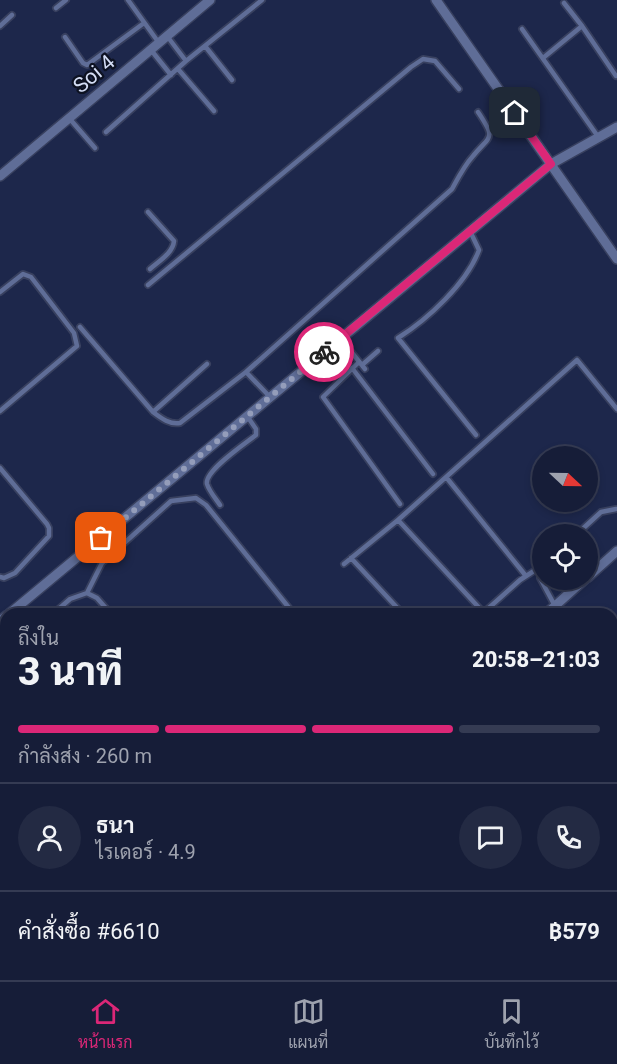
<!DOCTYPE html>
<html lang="th">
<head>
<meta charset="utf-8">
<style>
  body { margin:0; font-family:Roboto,Sarabun,sans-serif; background:#232a43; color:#f1f3f6; height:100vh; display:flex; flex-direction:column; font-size:22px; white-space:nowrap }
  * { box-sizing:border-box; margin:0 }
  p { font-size:20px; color:#9ea2ae }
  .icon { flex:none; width:33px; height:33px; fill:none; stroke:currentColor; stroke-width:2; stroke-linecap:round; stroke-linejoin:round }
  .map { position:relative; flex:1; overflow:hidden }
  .details { position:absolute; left:0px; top:608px; width:618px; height:374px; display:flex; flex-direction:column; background:#161d38; border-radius:18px 18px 0 0; box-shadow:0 3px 9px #0003,0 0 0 2px #353b53 }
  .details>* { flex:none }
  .needle { width:39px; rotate:112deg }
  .buttons { position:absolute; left:532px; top:446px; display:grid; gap:12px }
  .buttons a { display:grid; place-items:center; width:66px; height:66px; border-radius:50%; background:#161d38; box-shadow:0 3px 9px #0003,0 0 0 2px #353b53; font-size:30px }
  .pin { position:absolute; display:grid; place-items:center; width:51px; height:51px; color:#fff; margin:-26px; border-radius:12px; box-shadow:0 3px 9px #0006 }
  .courier { position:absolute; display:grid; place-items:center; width:60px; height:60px; margin:-30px; border:4px solid #db2777; border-radius:50%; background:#fff; color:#222; box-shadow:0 2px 8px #0007 }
  .headline em { font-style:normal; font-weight:800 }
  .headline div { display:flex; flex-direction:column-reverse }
  .headline { display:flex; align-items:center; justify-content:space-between; height:102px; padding:0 18px }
  h1 { font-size:39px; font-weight:800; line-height:45px }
  .bar { display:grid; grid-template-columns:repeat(4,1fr); gap:9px 6px; align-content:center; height:72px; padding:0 18px }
  .bar i { height:8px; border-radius:4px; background:#353b53 }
  .bar .current { background:#db2777 }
  .bar p { grid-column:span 4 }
  .line { display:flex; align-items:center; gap:15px; padding:0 18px; border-top:2px solid #353b53 }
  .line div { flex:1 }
  .round { display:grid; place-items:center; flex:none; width:63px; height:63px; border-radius:32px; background:#232a43 }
  .dock { display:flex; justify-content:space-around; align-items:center; height:84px; border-top:2px solid #353b53; background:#161d38; font-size:16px; color:#9ea2ae }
  .dock a { display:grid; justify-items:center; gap:3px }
  .dock .current { color:#db2777 }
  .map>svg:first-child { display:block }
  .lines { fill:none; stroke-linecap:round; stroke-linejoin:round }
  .service-casing { stroke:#38405f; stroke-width:8 }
  .minor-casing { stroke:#38405f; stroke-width:12 }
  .service { stroke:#5f6d97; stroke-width:4.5 }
  .minor { stroke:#5f6d97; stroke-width:9 }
  .done { stroke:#949dba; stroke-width:6; stroke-dasharray:0 10.8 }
  .route { stroke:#db2777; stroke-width:8 }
  .labels { text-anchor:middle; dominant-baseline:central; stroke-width:4.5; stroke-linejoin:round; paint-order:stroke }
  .street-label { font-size:21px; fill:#d4ddf5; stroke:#0d1222 }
</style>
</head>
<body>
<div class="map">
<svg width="617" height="980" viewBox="0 0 617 980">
  <rect width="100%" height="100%" fill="#1d274b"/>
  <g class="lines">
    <g class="service-casing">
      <path id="service" d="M128,0l31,43
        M564,3l18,23
        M56,8l10,-8
        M0,26l12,-11
        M522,29l77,109
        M167,36l19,25
        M65,37l18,26 4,2 57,-42
        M205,46l27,34
        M151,50l20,25
        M543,58l39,-32 34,50
        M178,69l36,42
        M69,118l26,30
        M106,132l80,-71 76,-61
        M148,212l26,29c-1,12 -15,20 -24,28
        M470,231l9,19c-12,33 -51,69 -81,88l78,97
        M148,285l263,-218 12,-8 12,2 24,28
        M0,292l23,-18 8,3 43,56 3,13 -77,65
        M80,327l73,85c8,6 17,13 27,11l66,-51
        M341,339l24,30
        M359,362l-36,35 77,107
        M362,365l16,-14
        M352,368l81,106
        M270,397l-24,-25 206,-183c6,-11 12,-23 21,-33 17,-21 24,-16 5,-44
        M153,412l54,-48
        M0,468l47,56 2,4v8l-34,37 -11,5 -4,-1
        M446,477l80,99
        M220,505c-4,-6 -11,-14 -13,-21 -3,-13 39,-41 49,-49v-6l-9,-13
        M577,534l24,-22 15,-3
        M351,558l52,56
        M344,564l54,-44
        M543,564l-3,3v11l15,28
        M87,593l15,-30 69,-62 25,-3 10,7 88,109
        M483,612l-85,-92 179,-160 40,49
        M53,614l17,-15 17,-6 10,5 14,16
        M482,614l38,-34 20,-13
        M612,646l5,-5
        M612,695l5,-4
        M612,702l5,5
        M0,716l6,7
        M612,760l5,6
        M0,942l6,7
        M125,975l4,5
        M558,975l4,5
        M248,980l6,-5"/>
    </g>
    <g class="minor-casing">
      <path id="minor" d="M436,0l181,259
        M0,176l210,-176
        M588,577l29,-26
        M9,614l542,-450 66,-37
        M546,614l39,-35
        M0,621l6,-5
        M100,980l6,-5"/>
    </g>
    <use href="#service" class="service"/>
    <use href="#minor" class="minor"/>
  </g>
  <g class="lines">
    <path class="done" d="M101,538l223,-186"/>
    <path class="route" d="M324,352l227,-188 -36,-51"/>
  </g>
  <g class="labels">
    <g class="street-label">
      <text transform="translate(94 74) rotate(-40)">Soi 4</text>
    </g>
  </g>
</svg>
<div class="buttons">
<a><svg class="needle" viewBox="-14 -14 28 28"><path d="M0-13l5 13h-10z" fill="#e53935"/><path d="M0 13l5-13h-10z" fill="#9ea2ae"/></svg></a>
<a><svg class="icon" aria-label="locate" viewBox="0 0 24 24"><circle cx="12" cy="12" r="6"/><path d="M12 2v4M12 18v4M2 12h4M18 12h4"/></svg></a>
</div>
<div class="pin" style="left:101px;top:538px;background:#ea580c"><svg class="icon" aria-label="bag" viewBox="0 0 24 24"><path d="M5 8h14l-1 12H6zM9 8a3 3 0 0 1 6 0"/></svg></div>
<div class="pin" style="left:515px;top:113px;background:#1f2937"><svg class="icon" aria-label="home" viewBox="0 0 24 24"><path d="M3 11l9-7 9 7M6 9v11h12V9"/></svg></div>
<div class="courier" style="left:324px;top:352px"><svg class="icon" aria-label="bike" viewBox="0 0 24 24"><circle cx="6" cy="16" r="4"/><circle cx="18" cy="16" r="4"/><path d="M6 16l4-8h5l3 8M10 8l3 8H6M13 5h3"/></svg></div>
<section class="details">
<div class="headline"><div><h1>3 นาที</h1><p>ถึงใน</p></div><em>20:58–21:03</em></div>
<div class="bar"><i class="current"></i><i class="current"></i><i class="current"></i><i></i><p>กำลังส่ง · 260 m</p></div>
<div class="line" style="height:108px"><a class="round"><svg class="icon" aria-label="person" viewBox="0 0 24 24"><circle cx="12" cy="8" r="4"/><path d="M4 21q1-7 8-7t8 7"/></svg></a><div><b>ธนา</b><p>ไรเดอร์ · 4.9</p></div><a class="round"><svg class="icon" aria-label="chat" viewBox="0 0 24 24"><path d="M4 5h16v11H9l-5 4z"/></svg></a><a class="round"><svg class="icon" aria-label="phone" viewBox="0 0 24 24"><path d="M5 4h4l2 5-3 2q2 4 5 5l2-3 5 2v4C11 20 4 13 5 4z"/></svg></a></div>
<div class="line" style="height:78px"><div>คำสั่งซื้อ #6610</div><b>฿579</b></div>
</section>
</div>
<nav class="dock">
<a class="current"><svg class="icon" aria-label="home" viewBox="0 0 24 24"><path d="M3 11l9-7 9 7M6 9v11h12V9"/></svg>หน้าแรก</a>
<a><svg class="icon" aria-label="map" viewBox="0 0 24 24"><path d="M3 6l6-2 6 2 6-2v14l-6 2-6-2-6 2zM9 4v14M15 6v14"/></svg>แผนที่</a>
<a><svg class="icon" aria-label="saved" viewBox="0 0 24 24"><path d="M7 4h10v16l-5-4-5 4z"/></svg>บันทึกไว้</a>
</nav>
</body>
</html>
